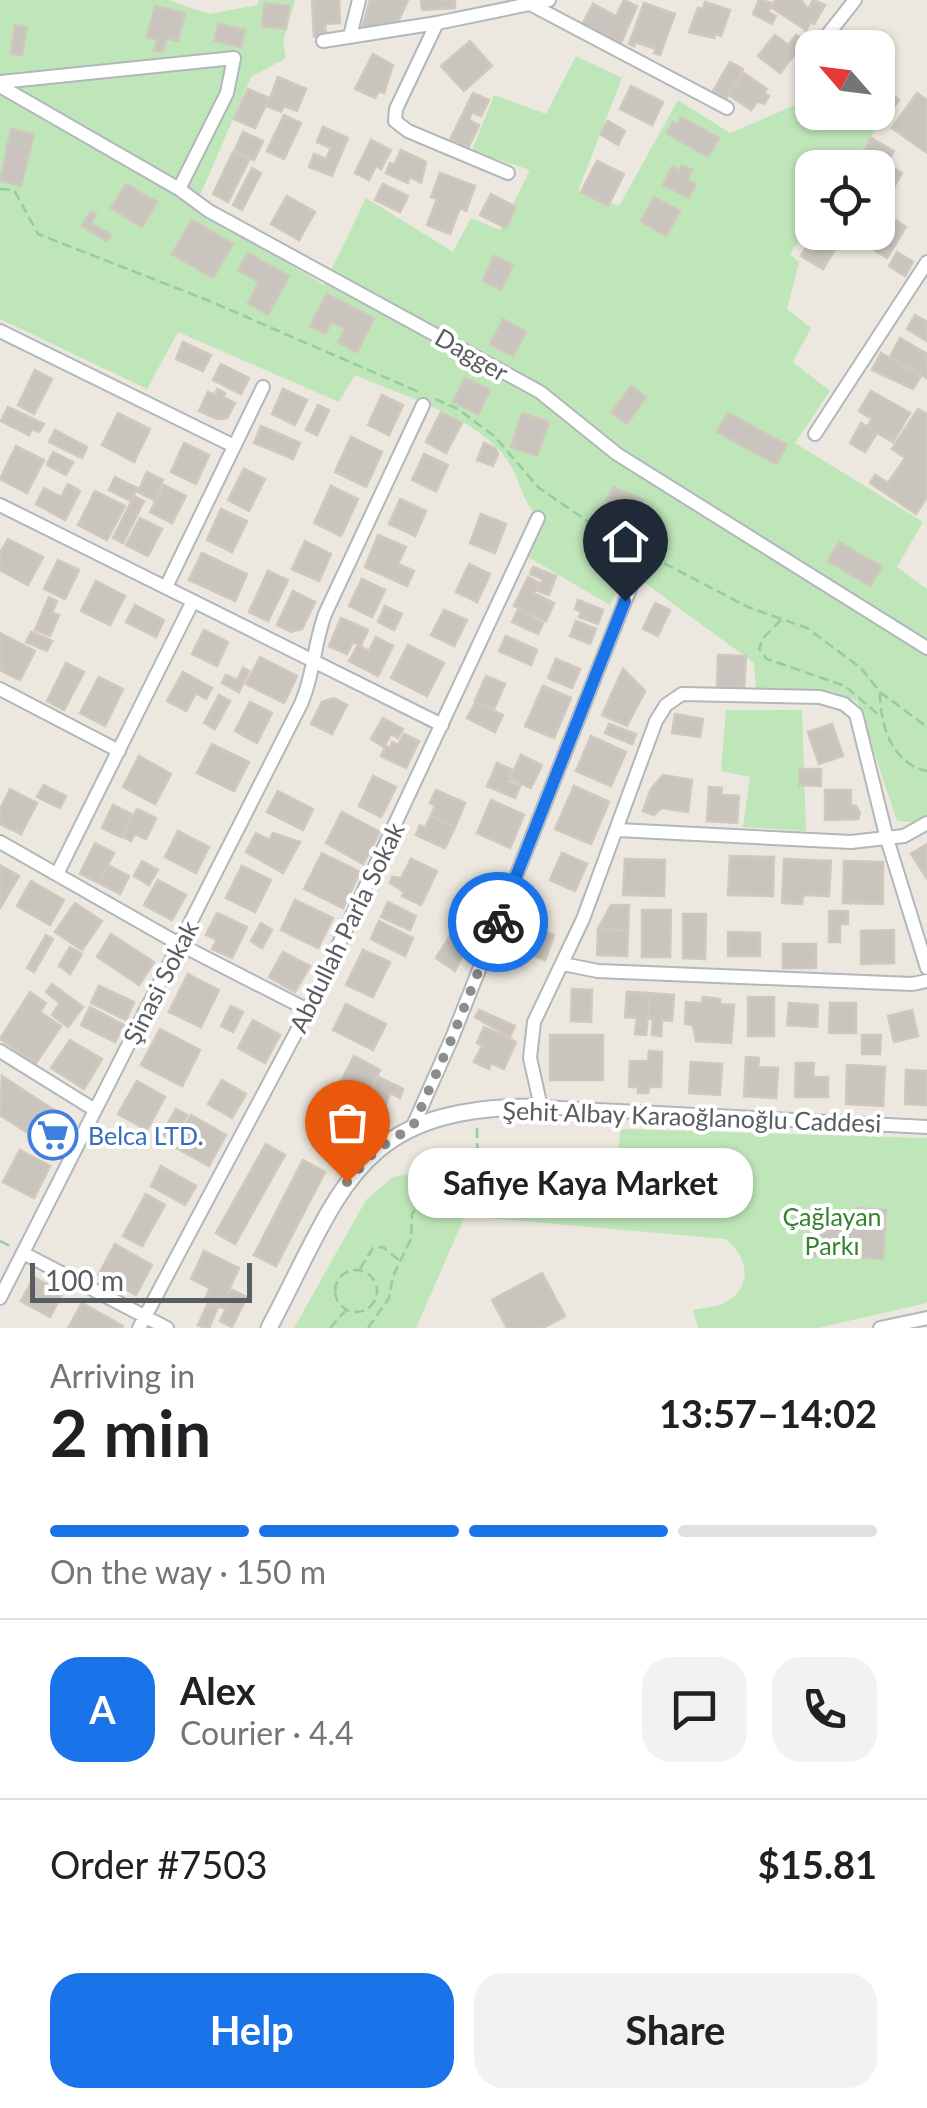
<!DOCTYPE html>
<html lang="en">
<head>
<meta charset="utf-8">
<style>
  body { margin:0; font-family:Lato,sans-serif; background:#f2f2f2; color:#202124; height:100vh; display:flex; flex-direction:column; font-size:38px; white-space:nowrap }
  * { box-sizing:border-box; margin:0 }
  p { font-size:32px; color:#757577 }
  .icon { flex:none; width:55px; height:55px; fill:none; stroke:currentColor; stroke-width:2; stroke-linecap:round; stroke-linejoin:round }
  .map { position:relative; height:1328px; overflow:hidden }
  .details { display:flex; flex-direction:column; background:#fff; flex:1 }
  .details>* { flex:none }
  .needle { width:65px; rotate:298deg }
  .controls { position:absolute; left:795px; top:30px; display:grid; gap:20px }
  .controls a { display:grid; place-items:center; width:100px; height:100px; border-radius:20px; background:#fff; box-shadow:0 2px 8px #0004; font-size:50px }
  .scale { position:absolute; left:30px; bottom:25px; width:222px; box-sizing:border-box; padding-left:10px; border:5px solid #585d61; border-top:0; font-size:28px; line-height:35px; white-space:nowrap; color:#585d61; -webkit-text-stroke:8px #fff; paint-order:stroke }
  .pin { position:absolute; display:grid; place-items:center; width:85px; height:85px; color:#fff; margin:-102px -42px; border-radius:50% 50% 50% 0; rotate:-45deg; box-shadow:0 0 10px #0007 }
  .pin .icon { rotate:45deg }
  .courier { position:absolute; display:grid; place-items:center; width:100px; height:100px; margin:-50px; border:8px solid #1a73e8; border-radius:50%; background:#fff; color:#222; box-shadow:0 2px 12px #0007 }
  .bubble { position:absolute; height:70px; border-radius:30px; background:#fff; box-shadow:0 2px 8px #0004; font-size:32px; font-weight:700; line-height:70px; text-align:center }
  .summary em { font-style:normal; font-weight:700 }
  .summary div { display:flex; flex-direction:column-reverse }
  .summary { display:flex; align-items:center; justify-content:space-between; height:170px; padding:0 50px }
  h1 { font-size:65px; font-weight:700; line-height:75px }
  .bar { display:grid; grid-template-columns:repeat(4,1fr); gap:15px 10px; align-content:center; height:120px; padding:0 50px }
  .bar i { height:12px; border-radius:8px; background:#e0e0e0 }
  .bar .active { background:#1a73e8 }
  .bar p { grid-column:span 4 }
  .line { display:flex; align-items:center; gap:25px; padding:0 50px; border-top:2px solid #e0e0e0 }
  .line div { flex:1 }
  .round { display:grid; place-items:center; flex:none; width:105px; height:105px; border-radius:30px; background:#f2f2f2 }
  .cta { display:flex; gap:20px; margin-top:auto; padding:20px 50px }
  .cta a { flex:1; height:115px; border-radius:30px; background:#1a73e8; color:#fff; font-size:40px; font-weight:700; line-height:115px; text-align:center }
  .cta a+a { background:#f2f2f2; color:#202124 }
  .map>svg:first-child { display:block }
  .green { fill:#bfe6b9 }
  .building { fill:#c9c5be; stroke:#d1c8bd; stroke-width:2.5 }
  .lines { fill:none; stroke-linecap:round; stroke-linejoin:round }
  .minor-casing { stroke:#b2b7bb; stroke-width:16 }
  .tertiary-casing { stroke:#b2b7bb; stroke-width:19 }
  .path { stroke:#95cd9c; stroke-width:2.5; stroke-dasharray:10 5; stroke-linecap:butt }
  .minor { stroke:#fff; stroke-width:12 }
  .tertiary { stroke:#fff; stroke-width:15 }
  .done { stroke:#8c8e8d; stroke-width:10; stroke-dasharray:0 18 }
  .route { stroke:#1a73e8; stroke-width:12 }
  .labels { text-anchor:middle; dominant-baseline:central; stroke-width:8; stroke-linejoin:round; paint-order:stroke }
  .street-label { font-size:25px; fill:#585d61; stroke:#fff }
  .shop-label { font-size:25px; fill:#366cbe; stroke:#fff; text-anchor:start }
  .park-label { font-size:25px; fill:#36822e; stroke:#fff }
</style>
</head>
<body>
<div class="map">
<svg width="927" height="1328" viewBox="0 0 927 1328">
  <rect width="100%" height="100%" fill="#ece8df"/>
  <path class="green" d="M0,0h168l41,14 48,-9 2,-5h36l-12,42 3,16 -35,19 -56,130 129,78 42,-87 87,54 18,-34 29,12 30,-60 -58,-19 22,-56 52,19 30,-58 46,22 -44,113 41,15 59,-106 52,33 68,-29 14,-25v33l58,1 10,10 -30,44 -38,1v54l-22,32 9,8 -12,47 24,19 -18,34 37,29 -35,52 128,79 -26,45 30,22v229l-7,5 -23,-2 -40,-120 -26,-10 -75,-3 -2,-25 -128,-94 -16,36 -82,-48 14,-36c-19,-15 -21,-40 -34,-60 -29,-44 -106,-65 -153,-86l-16,27 -161,-70 -31,57 -147,-70z
    M726,710h76l4,121 -63,-4 7,-50 -29,-6z
    M621,1129l306,9v165l-109,25h-120l-5,-18c9,-2 25,-3 33,-8 28,-16 22,-46 -1,-63l-260,-23 -49,112h-122l72,-128 27,-23 72,-15 152,-8z"/>
  <path class="building" d="M312,0h27l1,23 -15,1 1,12 -12,1z
    M370,0h38l-11,24 -35,4z
    M421,0h34v8l-33,2z
    M624,0l13,6 -17,39 -38,-20 11,-21 23,12z
    M759,0l13,3 -4,9 8,4 -4,8 -19,-10z
    M775,0h26l7,9 5,-9 12,5 -11,19 -3,-2 -5,8 -35,-23z
    M705,2l25,8 -9,26 -6,-2 -1,4 -25,-6 9,-24 5,1z
    M265,3l24,3 -3,23 -24,-3z
    M644,3l31,11 -15,41 -6,-2 2,-4 -21,-7 -1,4 -5,-2z
    M155,6l30,7 -7,28 -12,-3 -3,14 -9,-2 3,-10 -10,-3z
    M218,24l27,6 -4,17 -27,-6z
    M15,25l12,2 -5,28 -11,-1z
    M775,35l13,10 8,-10 9,6 -25,32 -22,-17z
    M470,41l22,25 -28,25 -23,-25z
    M373,54l20,11 -9,28 -5,-2 -4,7 -20,-9z
    M730,62l13,7 -17,30 -13,-8z
    M744,73l23,16 -3,4 5,3 -5,8 -6,-3 -7,9 -22,-15z
    M278,77l28,12 -9,22 -13,-5 -3,6 -14,-6z
    M631,86l32,16 -11,23 -32,-16z
    M881,86l18,14 -13,17 -8,-7v-20z
    M248,89l21,9 -14,30 -21,-9z
    M473,93l16,7 -8,16 -9,-4 -3,8 10,5 -11,23 -18,-8z
    M917,93l10,7v53l-35,-25z
    M284,115l17,8 -17,36 -17,-8z
    M681,117l38,21 -11,19 -42,-24 7,-11 4,2z
    M608,121l17,10 -7,14 -18,-11z
    M323,127l25,11 -16,38 -23,-9 5,-13 12,5 5,-11 -14,-6z
    M11,129l23,5 -13,52 -21,-5z
    M243,132l20,9 -9,19 -19,-10z
    M871,138l23,13 -5,8 -9,-6 -8,15h-15l-2,-2z
    M371,140l20,10 -10,19 -5,-3 -7,14 -14,-7z
    M401,150l25,12 -5,21 -11,-6 -2,6 -22,-10 4,-10 4,2z
    M233,152l16,8 -21,42 -15,-8z
    M879,160l23,13 -16,28 -8,-5 -3,-28z
    M597,161l27,13 -16,32 -27,-14z
    M682,165l10,5 -5,10 9,4 -7,14 -26,-13 9,-18 7,4z
    M252,168l9,5 -19,37 -9,-5z
    M440,173l35,13 -9,25 -6,-3 -10,26 -23,-9 10,-26 -6,-2z
    M126,184l31,18 -15,25 -31,-19z
    M383,184l25,12 -8,16 -25,-12z
    M491,194l25,13 -10,21 -26,-13z
    M287,196l28,16 -16,28 -28,-16z
    M654,197l26,14 -14,25 -25,-15z
    M878,209l28,18 -19,31 -41,-26h32z
    M91,211l5,3 -5,9 20,12 -4,6 -25,-15z
    M192,220l41,24 -20,34 -41,-24z
    M821,236l16,10 -14,23 -22,-13 8,-14 6,4z
    M897,252l16,10 -8,14 -16,-10z
    M248,253l41,23 -21,39 -20,-12 11,-21 -21,-12z
    M494,256l19,9 -12,25 -18,-9z
    M327,294l47,24 -17,34 -19,-10 7,-13 -13,-7 -7,12 -15,-8z
    M915,315l12,7v19l-20,-12z
    M503,319l23,13 -13,24 -23,-12z
    M900,338l27,16v24l-37,-21z
    M183,342l28,13 -8,16 -27,-12z
    M881,353l40,23 -8,13 -41,-19z
    M221,364l28,14 -8,16 -28,-14z
    M35,370l17,9 -18,35 -16,-9z
    M465,378l25,12 -12,24 -25,-12z
    M631,386l15,11 -19,27 -16,-11z
    M217,389l8,4 -2,4 12,6 -8,15 -10,1 -18,-8 9,-19 7,3z
    M283,389l24,11 -12,25 -23,-11z
    M871,391l39,22 -17,29 -26,-15 5,-8 -13,-8z
    M382,395l21,10 -14,30 -21,-10z
    M318,405l11,5 -12,25 -11,-5z
    M8,407l36,17 -5,8 -7,-3 -3,6 -28,-14z
    M918,409l9,5v83l-11,17 -46,-31 5,-8 13,8 17,-25 -13,-9z
    M441,412l21,11 -16,30 -20,-11z
    M118,413l32,16 -16,33 -32,-17z
    M522,413l27,9 -12,34 -26,-9z
    M728,413l59,32 -11,19 -59,-32z
    M861,423l16,10 -12,19 -15,-9z
    M261,426l39,17 -7,16 -39,-16z
    M55,430l32,17 -5,11 -33,-16z
    M351,437l31,15 -16,35 -31,-15z
    M184,443l25,12 -13,29 -25,-12z
    M484,443l11,5 3,6 -5,12 -16,-6z
    M16,446l28,14 -17,33 -27,-14z
    M53,452l20,10 -7,13 -19,-10z
    M424,454l24,11 -12,26 -24,-11z
    M244,469l21,10 -16,32 -21,-11z
    M147,472l16,8 -9,20 -16,-8z
    M115,477l22,11 -6,13 -22,-11z
    M68,484l12,7 -15,29 -29,-16 8,-16 17,9z
    M164,485l22,11 -14,27 -22,-11z
    M331,486l27,13 -17,37 -27,-13z
    M613,487l30,13 -13,31 -31,-13z
    M95,491l30,15 -18,34 -29,-15z
    M134,496l10,5 -21,42 -10,-5z
    M400,499l26,12 -11,25 -26,-12z
    M221,509l26,12 -15,31 -25,-12z
    M481,514l25,10 -11,29 -25,-10z
    M140,518l22,11 -14,27 -22,-11z
    M378,535l28,12 -8,17 16,7 -7,15 -42,-19z
    M8,539l35,18 -15,28 -28,-15v-17z
    M305,541l26,13 -12,27 -27,-12z
    M839,542l43,25 -12,19 -42,-25z
    M202,553l45,21 -12,27 -46,-21z
    M58,560l21,10 -14,29 -21,-10z
    M469,564l21,10 -13,28 -21,-10z
    M533,567l23,9 -7,19 -11,-4 5,-12 -13,-5z
    M268,571l20,9 -20,41 -19,-9z
    M528,577l11,6 -5,10 20,10 -8,18 -32,-15z
    M362,579l23,11 -13,27 -23,-11z
    M96,581l29,15 -15,29 -29,-14z
    M293,591l22,11 -13,27 -11,3 -14,-7z
    M49,597l8,4 -5,12 7,2 -9,21 -15,-6z
    M578,600l25,10 -5,14 -19,-7 2,-5 -6,-3z
    M655,603l15,7 -12,26 -15,-7z
    M135,605l29,15 -8,17 -30,-15z
    M385,606l17,8 -8,16 -16,-8z
    M444,610l23,10 -13,26 -23,-11z
    M518,610l25,13 -5,11 -26,-12z
    M341,618l27,12 -7,15 -8,-3 -6,12 -18,-8z
    M576,621l20,8 -6,15 -20,-8z
    M204,630l24,12 -11,24 -25,-12z
    M31,632l21,9 -5,10 -21,-9z
    M0,633l35,18 -15,29 -20,-10z
    M506,636l31,14 -6,15 -32,-14z
    M376,637l17,9 -15,30 -29,-15 9,-16 11,6z
    M408,645l36,18 -17,33 -36,-18z
    M718,655l28,1 -2,33 -27,-2z
    M260,657l37,19 -13,27 -38,-19z
    M556,659l24,10 -8,19 -24,-10z
    M66,663l18,9 -20,38 -17,-9z
    M243,668l6,3 -10,21 -17,-9 4,-8 11,5z
    M623,669l22,22 -18,35 -25,-11z
    M183,672l29,16 -6,11 -10,-6 -10,18 -19,-10z
    M486,676l19,8 -11,25 -19,-8z
    M99,677l24,12 -18,37 -25,-13z
    M543,686l28,12 -17,40 -29,-12z
    M219,695l11,6 -15,28 -11,-6z
    M334,698l13,7 -15,29 -21,-10 11,-22z
    M250,702l22,11 -15,30 -22,-12z
    M476,702l27,13 -8,17 -28,-14z
    M675,714l28,5 -3,18 -28,-4z
    M383,718l20,11 -5,9 -7,-4 -7,13 -13,-8z
    M609,724l27,10 -4,10 -27,-11z
    M832,724l11,32 -24,8 -11,-32z
    M404,734l15,7 -13,27 -25,-12 5,-10 4,2 2,-6 6,3z
    M591,736l35,16 -15,34 -35,-15z
    M212,744l37,18 -15,29 -37,-18z
    M521,755l21,10 -11,23 -21,-9z
    M139,756l32,18 -16,30 -32,-17z
    M497,763l16,7 -5,12 12,4 -5,12 -28,-12z
    M800,769h21v17l-22,-1z
    M663,775l29,5 -4,32 -27,-4 -7,7 -11,-4 8,-22z
    M373,776l23,11 -15,30 -22,-11z
    M44,785l22,11 -6,12 -23,-11z
    M574,786l35,16 -18,42 -36,-15z
    M709,787l13,1 -1,7 18,1 -2,27 -30,-2z
    M10,789l27,14 -16,31 -21,-10v-14z
    M436,790l29,13 -10,24 -24,-11 4,-10 -5,-3z
    M825,790h26v15l5,1 4,7 -2,6 -33,1z
    M278,791l35,18 -10,21 -36,-18z
    M491,800l33,15 -14,33 -33,-15z
    M113,805l19,9 -11,23 -19,-9z
    M137,809l19,9 -10,21 -11,-5 -4,7 -8,-4z
    M342,812l38,20 -17,32 -37,-21z
    M431,816l24,11 -10,21 -29,-13 4,-10 5,3z
    M178,831l31,16 -13,26 -31,-16z
    M256,833l13,7 4,-7 27,9 -17,31 -37,-21z
    M95,843l19,10 -15,30 -19,-9z
    M927,844v35l-16,-25z
    M322,853l38,19 -17,36 -39,-19z
    M562,853l25,11 -12,27 -25,-11z
    M730,856l44,1 -1,39 -45,-1z
    M411,859l26,12 -16,34 -19,-9 2,-4 -14,-9 2,-6 9,1z
    M625,859l40,1 -1,36 -41,-1z
    M784,859l47,2 -2,35 -26,-1 -1,9 -20,-1z
    M142,861l16,9 -9,15 -15,-9z
    M844,861l39,1v42l-40,-1z
    M0,865l19,11 -19,32z
    M108,865l21,11 -9,18 -21,-11z
    M242,866l29,14 -16,32 -29,-14z
    M158,880l28,15 -14,25 -28,-15z
    M31,881l33,19 -14,25 -33,-19z
    M295,900l38,18 -15,30 -37,-18z
    M529,900l14,7 -8,19 -15,-6z
    M388,902l28,14 -6,14 -29,-13z
    M75,903l27,18 -20,29 -27,-18z
    M611,905h18l-1,26 -30,-2z
    M456,908l23,9 -13,31 -18,-9 7,-16 -5,-1z
    M642,910h29l-1,47h-28z
    M829,911h19v13h-8v18h-11z
    M217,913l30,14 -15,31 -20,-9 5,-9 -11,-5z
    M683,914h23l-1,45 -22,-1z
    M379,921l34,17 -8,18 -34,-17z
    M261,923l11,7 -10,18 -11,-7z
    M524,923l30,12 -9,25 -25,-10 4,-11 -6,-2z
    M598,929l30,2 -1,25 -30,-1z
    M894,930v33l-33,1v-33z
    M728,932l32,1v23h-32z
    M111,934l43,28 -15,23 -42,-28z
    M46,935l7,4 -19,33 -7,-4z
    M448,939l18,9 -11,23 -19,-13z
    M783,944h33v24h-33z
    M70,947l12,7 -12,20 -11,-8z
    M363,950l27,12 -17,35 -27,-12z
    M283,952l27,14 -15,26 -26,-15z
    M188,974l31,16 -18,37 -32,-15z
    M52,984l31,23 -15,20 -16,-12 8,-12 -14,-11z
    M99,986l35,16 -8,18 -35,-17z
    M572,989l20,1 -1,32 -20,-1z
    M30,992l16,11 -6,9 21,14 -25,37 -36,-24z
    M627,992l23,1 -4,42 -11,-1 2,-16 -12,-1z
    M650,993l24,2 -2,26 -10,-1 -1,16 -9,-1 1,-16 -5,-1z
    M703,997l17,2v5l14,1 -3,38 -35,-2 -3,-16 -8,-1 1,-22 16,1z
    M748,997h26v39h-26z
    M789,1003l29,2 -1,22 -30,-2z
    M830,1003h26v30h-27z
    M346,1004l40,20 -13,26 -40,-20z
    M231,1006l12,6 -10,20 -12,-6z
    M90,1007l34,18 -9,17 -34,-17z
    M479,1010l36,16 -5,11 -35,-20z
    M912,1010l6,26 -24,6 -6,-26z
    M253,1020l27,15 -15,28 -27,-15z
    M484,1027l32,15 -12,27 -13,-6 -2,6 -15,-7 8,-16 -5,-3z
    M160,1029l40,21 -18,36 -41,-21z
    M550,1035h53v45h-53z
    M862,1035h19l-1,19h-18z
    M70,1040l32,19 -18,30 -33,-21z
    M649,1051l13,1 -1,35h-12l-1,6h-10v-6h-9l1,-26h18z
    M354,1056l26,14 -32,65 -13,6 -8,-7v-10l-6,-4z
    M746,1057l13,1 -1,9 20,1 -2,30 -32,-2z
    M691,1062l31,2 -2,31 -31,-2z
    M796,1063h18l-1,14h15v20h-33z
    M847,1065l38,2 -2,39 -37,-2z
    M906,1070l21,1v34l-22,-1z
    M2,1076l72,47 -18,28 -56,-36z
    M378,1077l25,12 -3,9 -10,-5 -5,13 -5,2 -12,-10z
    M222,1080l24,14 -14,24 -24,-14z
    M137,1081l28,16 -18,33 -29,-16z
    M176,1109l11,6 -13,25 -12,-6z
    M191,1115l35,20 -17,31 -36,-20z
    M266,1144l19,11 -50,89 -19,-11z
    M20,1150l30,16 -16,32 -31,-16z
    M303,1160l22,12 -49,94 -22,-11z
    M161,1166l35,20 -11,19 -34,-19z
    M146,1194l19,11 -23,41 -19,-10z
    M857,1208l29,2 -3,49 -72,-4 2,-35 44,2z
    M115,1244l37,21 -16,30 -37,-21z
    M204,1251l35,17 -18,39 -16,-8 5,-11 -19,-9z
    M542,1273l23,43 -22,12h-36l-15,-28z
    M34,1277l29,16 -13,24 -29,-16z
    M230,1289l17,8 -15,30 -12,-6 6,-12 -5,-2z
    M82,1303l41,23 -1,2h-54z
    M208,1303l10,4 -9,21h-4l-7,-3z"/>
  <g class="lines">
    <g class="minor-casing">
      <path id="minor" d="M530,4l197,104
        M437,23l-41,86 -1,12 13,10 100,42
        M350,36l9,-36
        M323,41l114,-18 112,-23
        M817,48l38,-48
        M805,63l7,-10
        M0,82l234,-24 -7,35 -48,96
        M0,86l179,103 30,22 331,181 77,62 310,194
        M0,331l234,115
        M815,434l112,-172
        M0,505l442,220
        M166,587l97,-200
        M0,689l119,62
        M618,830l233,12 53,-6 23,-13
        M0,842l179,102 129,66
        M57,874l136,-273
        M563,964l35,7 314,13 15,-3
        M927,968l-40,-129 -31,-125 -12,-10 -24,-7 -138,-3 -16,11 -10,16 -73,198 -49,103 -4,36 11,49 386,20
        M0,1051l95,59
        M413,1126l39,-88 183,-462
        M23,1253l144,75
        M0,1298l301,-594c13,-30 13,-60 24,-90l98,-209
        M139,1328l169,-318 230,-492
        M880,1328l47,-10"/>
    </g>
    <g class="tertiary-casing">
      <path id="tertiary" d="M269,1328c75,-143 88,-223 272,-221"/>
    </g>
    <path class="path" d="M0,189l14,1 24,44 169,66 212,92
      M435,399l23,10 37,28 44,51 63,43 146,76 59,21 54,40 19,24 47,35
      M781,620l-18,18 -4,11 8,10 78,27 35,30
      M880,693c0,32 12,71 47,78
      M477,1128l1,57
      M0,1241l12,6
      M360,1269l13,-21 10,-1 17,14
      M335 1291a21 21 0 1 1 42 0a21 21 0 1 1-42 0Z
      M330,1328l16,-18
      M368,1328l21,-30 4,-22 18,-37 1,-25 11,-14 55,-13 28,5 23,13 84,7 17,-28 13,-5 38,20 20,-5"/>
    <use href="#minor" class="minor"/>
    <use href="#tertiary" class="tertiary"/>
  </g>
  <g class="lines">
    <path class="done" d="M347,1182l28,-31 38,-25 39,-88 46,-116"/>
    <path class="route" d="M498,922l127,-321"/>
  </g>
  <defs>
    <g id="supermarket-ring" transform="scale(2.5)"><circle r="9.5" fill="#fff" stroke="#3f7fe0" stroke-width="1.5"/><path d="M-6-5.5h2.5l.6 2H6L4.5 2H-2.5L-4.4-4H-6ZM-1.5 3.2a1.3 1.3 0 1 0 .1 0ZM3 3.2a1.3 1.3 0 1 0 .1 0Z" fill="#3f7fe0"/></g>
  </defs>
  <g fill-rule="evenodd">
    <use href="#supermarket-ring" x="53" y="1135"/>
  </g>
  <g class="labels">
    <g class="street-label">
      <text transform="translate(472 354) rotate(30)">Dagger</text>
      <text transform="translate(346 927) rotate(-64)">Abdullah Parla Sokak</text>
      <text transform="translate(160 982) rotate(-63)">Şinasi Sokak</text>
      <text transform="translate(692 1116) rotate(2)">Şehit Albay Karaoğlanoğlu Caddesi</text>
    </g>
    <g class="shop-label">
      <text x="88" y="1135">Belca LTD.</text>
    </g>
    <g class="park-label">
      <text x="832" y="1216">Çağlayan<tspan x="832" dy="29">Parkı</tspan></text>
    </g>
  </g>
</svg>
<div class="controls">
<a><svg class="needle" viewBox="-14 -14 28 28"><path d="M0-13l5 13h-10z" fill="#e53935"/><path d="M0 13l5-13h-10z" fill="#757577"/></svg></a>
<a><svg class="icon" aria-label="locate" viewBox="0 0 24 24"><circle cx="12" cy="12" r="6"/><path d="M12 2v4M12 18v4M2 12h4M18 12h4"/></svg></a>
</div>
<div class="scale">100 m</div>
<div class="pin" style="left:347px;top:1182px;background:#ea580c"><svg class="icon" aria-label="bag" viewBox="0 0 24 24"><path d="M5 8h14l-1 12H6zM9 8a3 3 0 0 1 6 0"/></svg></div>
<div class="pin" style="left:625px;top:601px;background:#1f2937"><svg class="icon" aria-label="home" viewBox="0 0 24 24"><path d="M3 11l9-7 9 7M6 9v11h12V9"/></svg></div>
<div class="courier" style="left:498px;top:922px"><svg class="icon" aria-label="bike" viewBox="0 0 24 24"><circle cx="6" cy="16" r="4"/><circle cx="18" cy="16" r="4"/><path d="M6 16l4-8h5l3 8M10 8l3 8H6M13 5h3"/></svg></div>
<div class="bubble" style="left:408px;top:1148px;width:345px">Safiye Kaya Market</div>
</div>
<section class="details">
<div class="summary"><div><h1>2 min</h1><p>Arriving in</p></div><em>13:57–14:02</em></div>
<div class="bar"><i class="active"></i><i class="active"></i><i class="active"></i><i></i><p>On the way · 150 m</p></div>
<div class="line" style="height:180px"><b class="round" style="background:#1a73e8;color:#fff">A</b><div><b>Alex</b><p>Courier · 4.4</p></div><a class="round"><svg class="icon" aria-label="chat" viewBox="0 0 24 24"><path d="M4 5h16v11H9l-5 4z"/></svg></a><a class="round"><svg class="icon" aria-label="phone" viewBox="0 0 24 24"><path d="M5 4h4l2 5-3 2q2 4 5 5l2-3 5 2v4C11 20 4 13 5 4z"/></svg></a></div>
<div class="line" style="height:130px"><div>Order #7503</div><b>$15.81</b></div>
<div class="cta"><a>Help</a><a>Share</a></div>
</section>
</body>
</html>
